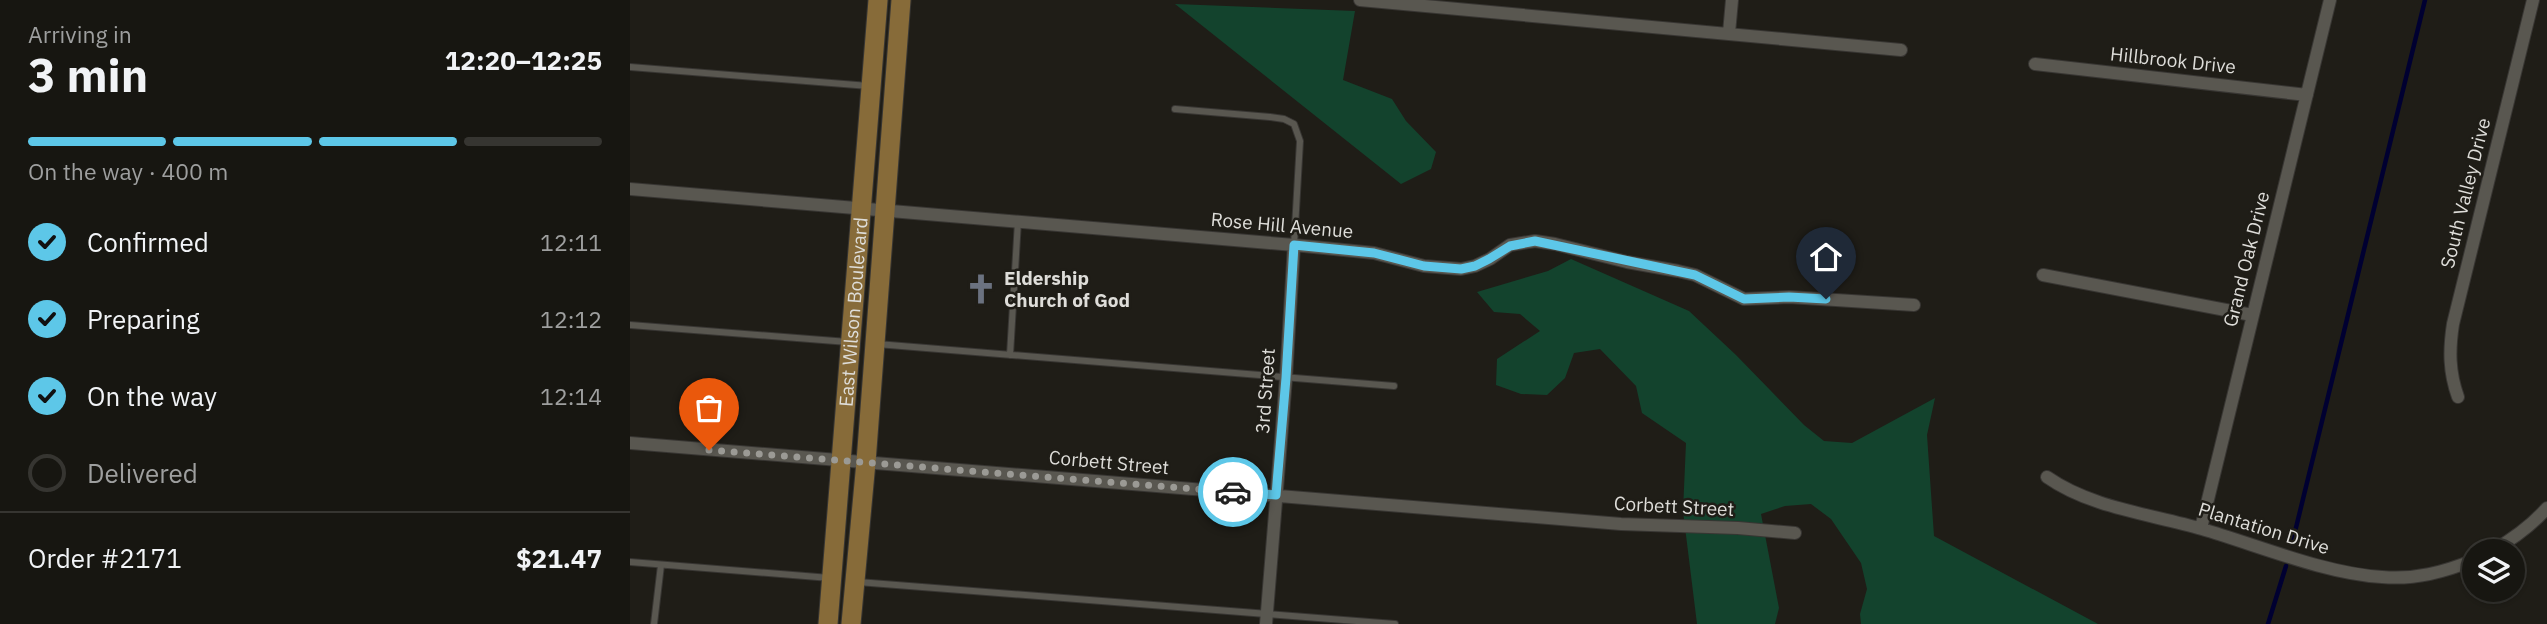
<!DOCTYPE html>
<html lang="en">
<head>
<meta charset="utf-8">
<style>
  body { margin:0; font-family:"IBM Plex Sans",sans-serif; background:#201f1a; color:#f1f3f6; height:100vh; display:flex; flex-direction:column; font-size:26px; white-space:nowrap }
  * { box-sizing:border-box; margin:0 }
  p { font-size:23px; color:#9e9f9f }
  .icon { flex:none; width:38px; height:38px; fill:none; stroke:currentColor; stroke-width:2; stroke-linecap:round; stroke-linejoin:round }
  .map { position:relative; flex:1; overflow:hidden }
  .details { display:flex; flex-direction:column; background:#171611; width:630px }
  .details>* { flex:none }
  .controls { position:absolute; left:1832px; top:539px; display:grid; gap:14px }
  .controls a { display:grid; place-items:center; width:63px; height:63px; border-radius:50%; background:#171611; box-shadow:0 2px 5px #0004,0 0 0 2px #363531; font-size:35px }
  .pin { position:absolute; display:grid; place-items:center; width:60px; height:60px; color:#fff; margin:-72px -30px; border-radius:50% 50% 50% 0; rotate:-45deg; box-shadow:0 0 7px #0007 }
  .pin .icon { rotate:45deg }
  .courier { position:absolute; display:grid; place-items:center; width:70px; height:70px; margin:-35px; border:5px solid #5dc7e8; border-radius:50%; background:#fff; color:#222; box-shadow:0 2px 9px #0007 }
  .head em { font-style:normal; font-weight:700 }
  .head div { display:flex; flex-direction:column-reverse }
  .head { display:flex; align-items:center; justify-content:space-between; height:119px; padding:0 28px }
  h1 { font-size:46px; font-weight:700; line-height:52px }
  .bar { display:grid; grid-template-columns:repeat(4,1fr); gap:10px 7px; align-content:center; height:84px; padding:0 28px }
  .bar i { height:9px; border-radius:5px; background:#363531 }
  .bar .selected { background:#5dc7e8 }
  .bar p { grid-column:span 4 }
  .line { display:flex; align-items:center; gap:18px; padding:0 28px; border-top:2px solid #363531 }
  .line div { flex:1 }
  ol { padding:0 28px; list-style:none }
  li { display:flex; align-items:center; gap:21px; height:77px }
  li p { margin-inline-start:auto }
  li .icon { padding:7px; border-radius:50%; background:#5dc7e8; color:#111; stroke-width:4 }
  li:last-child { color:#9e9f9f }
  li i { width:38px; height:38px; border:4px solid #363531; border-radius:50% }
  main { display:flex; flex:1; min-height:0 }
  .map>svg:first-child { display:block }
  .green { fill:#13432d }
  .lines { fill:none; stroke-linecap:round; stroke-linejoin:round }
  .stream { stroke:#000031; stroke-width:4.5 }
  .service-casing { stroke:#383633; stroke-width:8 }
  .minor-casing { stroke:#383633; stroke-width:14 }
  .primary-casing { stroke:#383633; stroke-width:21 }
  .service { stroke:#595750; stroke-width:6 }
  .minor { stroke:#595750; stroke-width:12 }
  .primary { stroke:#876b39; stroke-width:19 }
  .done { stroke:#9b9a95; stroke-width:7; stroke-dasharray:0 12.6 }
  .route { stroke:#5dc7e8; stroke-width:9 }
  .labels { text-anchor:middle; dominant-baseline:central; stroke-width:5; stroke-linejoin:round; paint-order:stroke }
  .street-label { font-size:19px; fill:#deddd9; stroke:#1f1d17 }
  .poi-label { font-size:19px; font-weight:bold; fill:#deddd9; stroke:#1f1d17; text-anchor:start }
</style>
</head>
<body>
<main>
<section class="details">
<div class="head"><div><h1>3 min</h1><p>Arriving in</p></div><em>12:20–12:25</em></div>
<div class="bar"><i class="selected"></i><i class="selected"></i><i class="selected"></i><i></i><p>On the way · 400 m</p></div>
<ol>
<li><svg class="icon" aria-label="check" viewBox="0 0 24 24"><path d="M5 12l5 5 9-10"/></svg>Confirmed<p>12:11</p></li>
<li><svg class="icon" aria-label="check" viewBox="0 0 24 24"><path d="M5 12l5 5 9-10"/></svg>Preparing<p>12:12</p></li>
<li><svg class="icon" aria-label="check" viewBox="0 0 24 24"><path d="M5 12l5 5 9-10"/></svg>On the way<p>12:14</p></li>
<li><i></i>Delivered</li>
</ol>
<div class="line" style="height:91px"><div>Order #2171</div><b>$21.47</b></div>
</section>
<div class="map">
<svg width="1917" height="624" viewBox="0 0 1917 624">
  <rect width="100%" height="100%" fill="#1f1d17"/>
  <path class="green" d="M545,4l180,7 -12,69 49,19 14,22 30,31 -5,17 -30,15z
    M941,259l118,52 47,44 68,70 20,16 28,2 83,-45 -8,37 7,101 164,88h-237l-1,-10 7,-25 -6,-26 -30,-44 -20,-15 -26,2 -24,8 18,94 -4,16h-78l-14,-113 3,-68 -44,-30 -6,-27 -36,-37 -26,4 -9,25 -18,17 -26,-1 -25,-9 1,-26 43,-28 -20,-17 -26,-2 -17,-20 71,-21z"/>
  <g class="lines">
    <path class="stream" d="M1662,544l133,-544
      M1638,624l18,-58"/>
    <g class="service-casing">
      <path id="service" d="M0,67l239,19
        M545,109l95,8 14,2 10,5 6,17 -6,104
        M0,325l218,17
        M247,344l517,42
        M380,355l8,-134
        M0,562l200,16
        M228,582l537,42
        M24,624l7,-59"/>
    </g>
    <g class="minor-casing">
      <path id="minor" d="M730,0l541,50
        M1099,33l3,-33
        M1405,64l272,31
        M0,189l664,56 80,8 50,13 37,3 14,-3 15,-7 20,-14 25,-4 20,3 72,18 51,9 17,4 49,24 45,-2 125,8
        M1413,275l209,40
        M1828,397c-9,-25 -9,-47 -5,-73l80,-324
        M0,443l991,81 117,4 57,5
        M1417,477c44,31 104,37 155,52 55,16 124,45 180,48 33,3 62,-5 92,-17
        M1571,528l129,-528
        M1862,551c21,-12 39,-25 55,-43
        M636,624l20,-246 8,-133"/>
    </g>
    <g class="primary-casing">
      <g id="primary">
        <path id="s1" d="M198,624l50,-624"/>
        <path d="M221,624l15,-162 35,-462"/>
      </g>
    </g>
    <use href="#service" class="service"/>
    <use href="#minor" class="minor"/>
    <use href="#primary" class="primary"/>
  </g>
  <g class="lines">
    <path class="done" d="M79,450l524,42"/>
    <path class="route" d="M603,492l43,3 10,-117 8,-133 80,8 50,13 37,3 14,-3 14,-7 21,-13 25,-5 160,34 49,24 45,-2 37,2"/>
  </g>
  <defs>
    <g id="church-bare" transform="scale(2.415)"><path d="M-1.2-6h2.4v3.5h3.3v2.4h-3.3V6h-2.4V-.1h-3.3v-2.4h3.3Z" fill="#6b7280" stroke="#1f1d17" stroke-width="2.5" paint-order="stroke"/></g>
  </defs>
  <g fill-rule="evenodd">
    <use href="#church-bare" x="351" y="289"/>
  </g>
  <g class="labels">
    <g class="street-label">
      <text transform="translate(1543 60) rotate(6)">Hillbrook Drive</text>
      <text transform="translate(1835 193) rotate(-76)">South Valley Drive</text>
      <text transform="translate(652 225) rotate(5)">Rose Hill Avenue</text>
      <text transform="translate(1616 259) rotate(-76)">Grand Oak Drive</text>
      <text stroke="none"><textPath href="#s1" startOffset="313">East Wilson Boulevard</textPath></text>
      <text transform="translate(635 391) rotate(-86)">3rd Street</text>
      <text transform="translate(479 462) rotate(5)">Corbett Street</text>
      <text transform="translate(1044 506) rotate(3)">Corbett Street</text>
      <text transform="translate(1634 528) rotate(17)">Plantation Drive</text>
    </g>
    <g class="poi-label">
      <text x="374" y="278">Eldership<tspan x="374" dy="22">Church of God</tspan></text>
    </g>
  </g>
</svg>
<div class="controls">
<a><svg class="icon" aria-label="layers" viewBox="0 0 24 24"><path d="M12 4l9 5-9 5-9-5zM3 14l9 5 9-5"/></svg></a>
</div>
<div class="pin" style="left:79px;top:450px;background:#ea580c"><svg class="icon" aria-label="bag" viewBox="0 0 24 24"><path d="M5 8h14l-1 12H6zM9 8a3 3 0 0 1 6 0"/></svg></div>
<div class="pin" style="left:1196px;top:299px;background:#1f2937"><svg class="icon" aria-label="home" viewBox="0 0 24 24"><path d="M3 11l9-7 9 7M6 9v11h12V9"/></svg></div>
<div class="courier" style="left:603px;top:492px"><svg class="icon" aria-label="car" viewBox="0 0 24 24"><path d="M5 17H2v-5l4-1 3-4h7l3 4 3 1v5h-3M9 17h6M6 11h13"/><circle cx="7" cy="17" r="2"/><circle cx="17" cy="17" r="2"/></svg></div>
</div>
</main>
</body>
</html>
